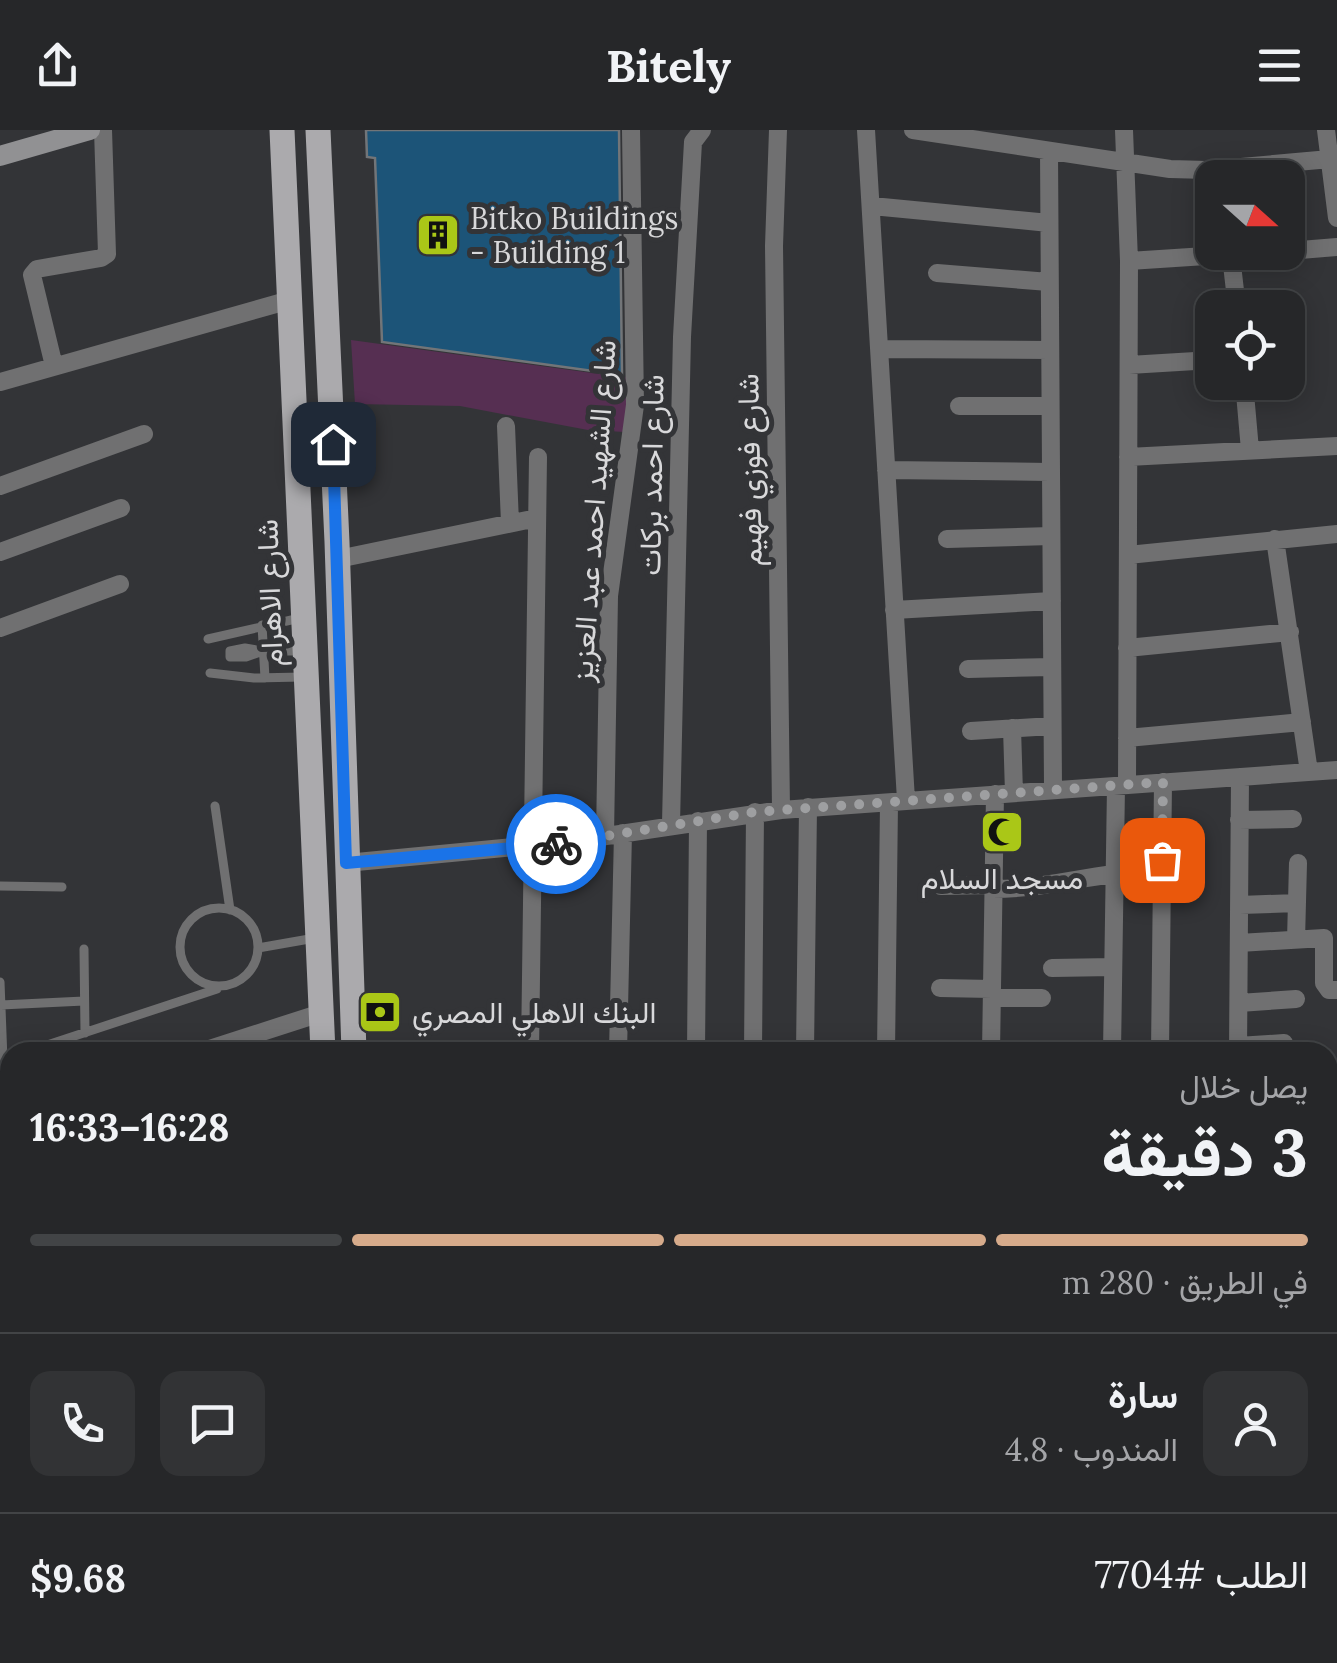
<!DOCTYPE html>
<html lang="ar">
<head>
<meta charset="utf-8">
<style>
  body { margin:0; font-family:Lora,Vazirmatn,serif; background:#323335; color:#f1f3f6; direction:rtl; height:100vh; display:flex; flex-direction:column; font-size:38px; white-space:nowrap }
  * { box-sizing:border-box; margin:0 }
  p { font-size:32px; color:#a4a5a8 }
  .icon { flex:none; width:55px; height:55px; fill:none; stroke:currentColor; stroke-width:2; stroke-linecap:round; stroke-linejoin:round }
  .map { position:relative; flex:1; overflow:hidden; direction:ltr }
  .panel { position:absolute; left:0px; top:912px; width:1338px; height:622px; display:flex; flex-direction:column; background:#262729; border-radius:30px 30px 0 0; box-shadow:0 5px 25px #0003,0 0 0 2px #424446; direction:rtl }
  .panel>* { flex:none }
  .needle { width:65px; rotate:111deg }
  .controls { position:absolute; left:1195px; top:30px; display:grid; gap:20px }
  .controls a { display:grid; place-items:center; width:110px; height:110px; border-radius:20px; background:#262729; box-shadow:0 5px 25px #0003,0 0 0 2px #424446; font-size:50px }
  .pin { position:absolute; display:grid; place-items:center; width:85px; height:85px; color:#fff; margin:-42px; border-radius:20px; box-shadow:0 5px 15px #0006 }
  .courier { position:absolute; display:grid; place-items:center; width:100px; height:100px; margin:-50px; border:8px solid #1a73e8; border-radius:50%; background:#fff; color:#222; box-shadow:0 2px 12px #0007 }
  .head em { font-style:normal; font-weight:700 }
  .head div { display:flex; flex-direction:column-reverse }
  .head { display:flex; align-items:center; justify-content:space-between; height:170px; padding:0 30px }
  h1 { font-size:65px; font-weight:700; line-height:75px }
  .bar { display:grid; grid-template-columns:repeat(4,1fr); gap:15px 10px; align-content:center; height:120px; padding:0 30px }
  .bar i { height:12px; border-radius:8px; background:#424446 }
  .bar .current { background:#d6ab8b }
  .bar p { grid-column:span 4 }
  .line { display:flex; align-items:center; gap:25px; padding:0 30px; border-top:2px solid #424446 }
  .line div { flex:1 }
  .round { display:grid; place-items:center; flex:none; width:105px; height:105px; border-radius:20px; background:#323335 }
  header { display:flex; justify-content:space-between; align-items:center; height:130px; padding:0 30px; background:#262729; font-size:45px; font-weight:700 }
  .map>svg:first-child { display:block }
  .green { fill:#562f52 }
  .building { fill:#1c5478; stroke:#727578; stroke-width:2.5 }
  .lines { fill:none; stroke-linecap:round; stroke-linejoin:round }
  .secondary-tunnel { stroke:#4c4d4f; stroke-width:20; stroke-dasharray:20 10; stroke-linecap:butt }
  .lane { stroke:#707071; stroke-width:9 }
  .street { stroke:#707071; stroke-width:18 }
  .secondary { stroke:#919193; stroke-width:20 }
  .primary { stroke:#abaaad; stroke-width:25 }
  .highway { stroke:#c2c1c5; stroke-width:30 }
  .done { stroke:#9e9fa1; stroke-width:10; stroke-dasharray:0 18 }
  .route { stroke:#1a73e8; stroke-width:12 }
  .labels { text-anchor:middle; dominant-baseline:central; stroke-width:10; stroke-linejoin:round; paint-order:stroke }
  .poi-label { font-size:30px; fill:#d8d8da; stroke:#333437; text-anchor:start }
  .street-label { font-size:30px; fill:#d8d8da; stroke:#333437 }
</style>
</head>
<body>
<header><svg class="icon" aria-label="menu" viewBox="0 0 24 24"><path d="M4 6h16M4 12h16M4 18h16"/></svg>Bitely<svg class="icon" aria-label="share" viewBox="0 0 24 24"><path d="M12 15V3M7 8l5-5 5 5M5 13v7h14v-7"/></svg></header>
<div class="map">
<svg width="1337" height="1533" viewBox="0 0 1337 1533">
  <rect width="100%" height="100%" fill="#333437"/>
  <path class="green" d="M351,210l278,38 -4,54 -37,-2 -128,-24 -105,-2z"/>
  <path class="building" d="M366,0h253l3,245 -240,-33 -7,-184 -8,-1z"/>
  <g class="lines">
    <path class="secondary-tunnel" d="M1328,1181l9,-1"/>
    <path class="lane" d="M262,495l3,53
      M208,509l92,-21
      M245,518l18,3 -17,6h-16v-6z
      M263,521h38
      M210,543l44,5 48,-1
      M215,676l15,104
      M0,756l62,1
      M180 817a39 39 0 1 1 78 0a39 39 0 1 1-78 0Z
      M258,818l57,-10
      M84,819l1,84
      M0,852l3,78
      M1,875l83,-4
      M26,922l191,-63"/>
    <path class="street" d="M778,0l-4,116 7,564
      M866,0l40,670
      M913,0l257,39 37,1 123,-11
      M1124,0l5,131 -2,524
      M1326,0l11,88
      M1049,22l4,637
      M872,76l177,17
      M1288,121l49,-4
      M1231,126l6,52
      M1129,131l138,-9
      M937,143l112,9
      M880,219l170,1
      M1129,235l83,-5
      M54,236l-22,-91 5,-6 64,-11 6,-4 -4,-124
      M0,252l290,-82
      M1244,252l6,68
      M959,276h91
      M506,296l4,97
      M1128,327l209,-11
      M886,340l164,2
      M0,356l144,-52
      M947,409l104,-3
      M1275,409l34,233
      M0,422l121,-44
      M1128,425l209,-21
      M338,429l199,-41
      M894,480l158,-9
      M0,498l120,-44
      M1127,518l163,-16
      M968,539l84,-2
      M1012,598l2,65
      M971,601l81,-5
      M1127,608l175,-16
      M1239,690l54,-1
      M671,694l11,-487 11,-195 9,-12
      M605,706l4,-240 26,-191 -4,-275
      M346,733l220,-21 215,-32 556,-40
      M941,756l52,-1
      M993,759c43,0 79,-10 122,-15
      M1240,775l57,-2
      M1296,810l2,-77
      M1239,813l85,-5v45l5,7h8
      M1052,838l61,-1
      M940,858l52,1
      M992,868h50
      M1239,873l57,-4
      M1238,916l46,-3
      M200,922l121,-39
      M530,922l8,-595
      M618,922l5,-219
      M696,922l2,-231
      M753,922l2,-240
      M805,922l3,-245
      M886,922l3,-249
      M991,922l4,-258
      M1112,922l4,-266
      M1160,922l3,-270
      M1238,922l2,-275
      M0,987l10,-3
      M625,1525v8
      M492,1533l5,-8"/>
    <path class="secondary" d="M0,26l90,-26
      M1334,1141l3,29
      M1328,1203l9,-1
      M0,1273l10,-2
      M0,1291h10
      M0,1321l10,2
      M1328,1468l9,-3
      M813,1533l187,-8"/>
    <path class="primary" d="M282,0l41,922
      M318,0l19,412 17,510
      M352,1525v8
      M394,1525l1,8"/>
    <path class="highway" d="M1328,1515l9,-2
      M1262,1533l32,-8"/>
  </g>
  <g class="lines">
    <path class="done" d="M556,714l199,-32 408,-30 -1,78"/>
    <path class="route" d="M333,314l13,419 210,-19"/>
  </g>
  <defs>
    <g id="building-square" transform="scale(2.25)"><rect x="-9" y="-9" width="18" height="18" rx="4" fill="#aac717" stroke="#333437"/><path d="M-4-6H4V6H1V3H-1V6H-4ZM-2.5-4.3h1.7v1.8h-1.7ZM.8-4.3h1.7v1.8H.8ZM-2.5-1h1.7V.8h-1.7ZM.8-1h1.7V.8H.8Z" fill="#111"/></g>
    <g id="mosque-square" transform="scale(2.25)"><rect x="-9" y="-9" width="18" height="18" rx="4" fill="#aac717" stroke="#333437"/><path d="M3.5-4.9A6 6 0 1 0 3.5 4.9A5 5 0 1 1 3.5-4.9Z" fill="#111"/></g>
    <g id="bank-square" transform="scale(2.25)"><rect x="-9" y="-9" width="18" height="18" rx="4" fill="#aac717" stroke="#333437"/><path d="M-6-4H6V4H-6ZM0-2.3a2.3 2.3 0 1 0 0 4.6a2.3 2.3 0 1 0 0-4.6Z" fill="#111"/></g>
  </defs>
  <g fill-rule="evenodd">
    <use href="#building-square" x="438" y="105"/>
    <use href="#mosque-square" x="1002" y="702"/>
    <use href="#bank-square" x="380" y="882"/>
  </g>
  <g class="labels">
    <g class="poi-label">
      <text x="470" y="88">Bitko Buildings<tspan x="470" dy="34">- Building 1</tspan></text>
      <text x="1002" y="748" text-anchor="middle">مسجد السلام</text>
      <text x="412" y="882">البنك الاهلي المصري</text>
    </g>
    <g class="street-label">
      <text transform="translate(749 340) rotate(-91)">شارع فوزي فهيم</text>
      <text transform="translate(651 345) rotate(-89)">شارع احمد بركات</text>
      <text transform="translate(593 381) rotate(-86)">شارع الشهيد احمد عبد العزيز</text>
      <text transform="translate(269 463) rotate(-92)">شارع الاهرام</text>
    </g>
  </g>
</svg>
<div class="controls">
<a><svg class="needle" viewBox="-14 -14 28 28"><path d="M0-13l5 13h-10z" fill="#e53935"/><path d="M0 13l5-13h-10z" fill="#a4a5a8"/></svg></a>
<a><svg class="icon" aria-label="locate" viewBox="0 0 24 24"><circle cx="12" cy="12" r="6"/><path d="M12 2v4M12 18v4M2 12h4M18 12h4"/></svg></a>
</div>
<div class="pin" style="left:1162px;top:730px;background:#ea580c"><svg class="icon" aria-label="bag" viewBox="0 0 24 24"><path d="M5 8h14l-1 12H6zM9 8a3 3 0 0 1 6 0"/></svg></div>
<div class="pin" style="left:333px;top:314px;background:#1f2937"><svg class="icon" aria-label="home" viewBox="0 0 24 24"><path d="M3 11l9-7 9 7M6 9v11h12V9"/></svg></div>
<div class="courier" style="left:556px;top:714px"><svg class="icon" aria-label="bike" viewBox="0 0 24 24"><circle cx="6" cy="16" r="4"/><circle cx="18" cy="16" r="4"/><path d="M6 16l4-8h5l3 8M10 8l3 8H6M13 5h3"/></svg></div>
<section class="panel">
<div class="head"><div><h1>3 دقيقة</h1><p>يصل خلال</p></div><em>16:28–16:33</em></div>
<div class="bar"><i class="current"></i><i class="current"></i><i class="current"></i><i></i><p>في الطريق · 280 m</p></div>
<div class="line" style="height:180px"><a class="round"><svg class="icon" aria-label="person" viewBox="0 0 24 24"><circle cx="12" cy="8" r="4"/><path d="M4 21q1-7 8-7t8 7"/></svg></a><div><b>سارة</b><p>المندوب · 4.8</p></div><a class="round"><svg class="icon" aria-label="chat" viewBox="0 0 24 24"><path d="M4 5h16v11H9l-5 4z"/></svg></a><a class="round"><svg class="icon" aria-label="phone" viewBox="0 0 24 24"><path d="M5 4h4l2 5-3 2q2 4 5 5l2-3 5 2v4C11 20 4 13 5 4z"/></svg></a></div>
<div class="line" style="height:130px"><div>الطلب #7704</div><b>$9.68</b></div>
</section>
</div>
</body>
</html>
